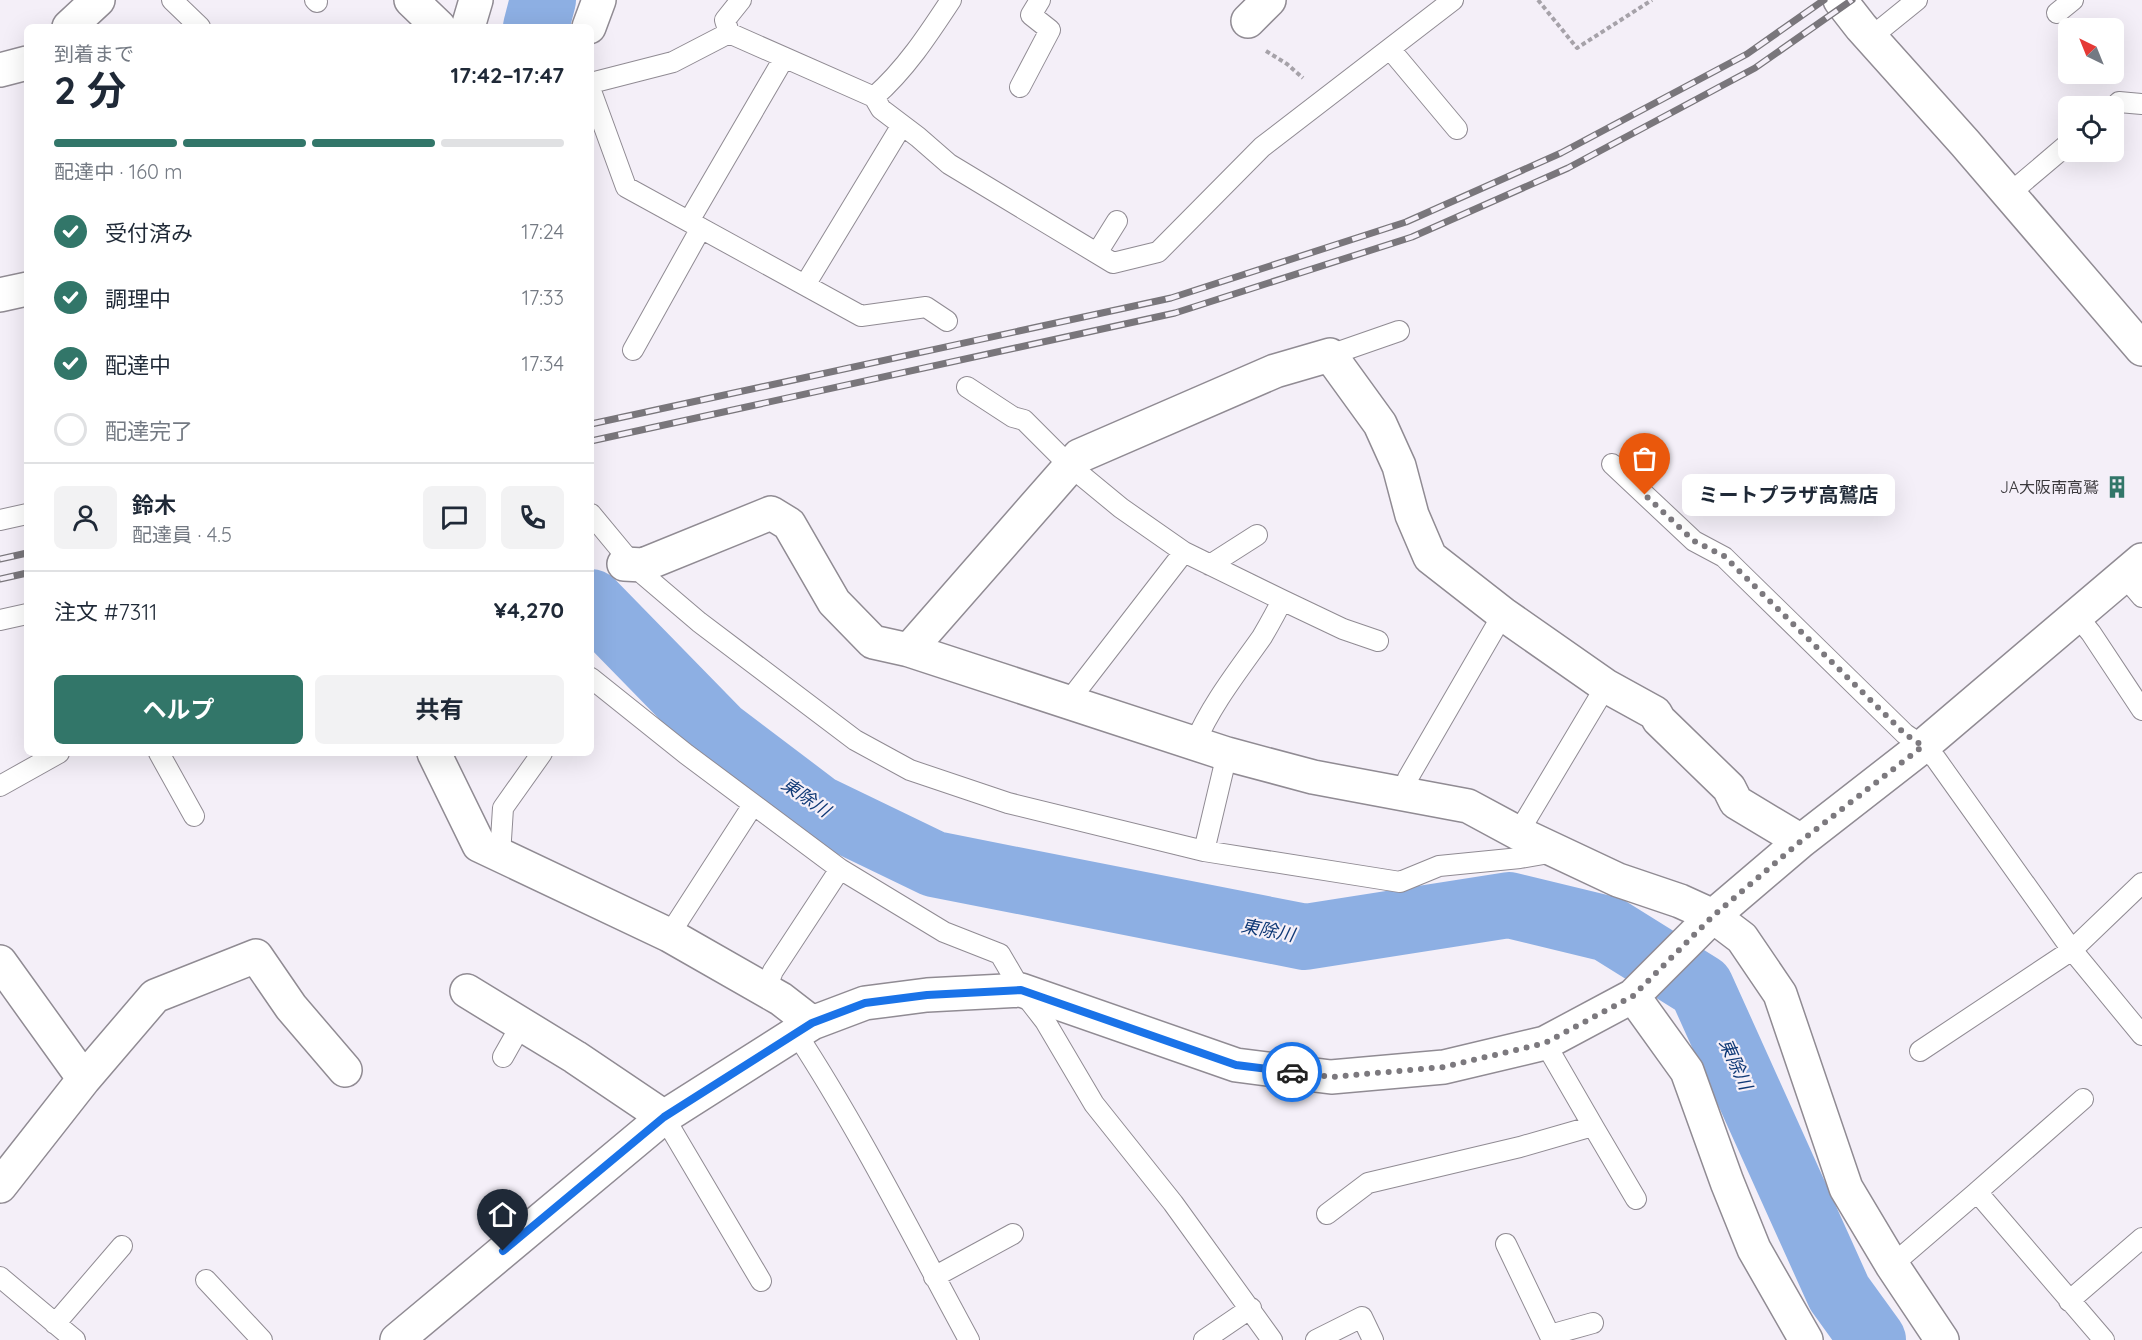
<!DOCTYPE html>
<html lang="ja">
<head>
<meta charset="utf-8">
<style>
  body { margin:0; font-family:Quicksand,"Noto Sans JP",sans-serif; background:#f2f2f3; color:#1f2937; height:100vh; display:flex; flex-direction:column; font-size:22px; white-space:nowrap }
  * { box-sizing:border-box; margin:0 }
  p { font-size:20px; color:#747a83 }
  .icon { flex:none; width:33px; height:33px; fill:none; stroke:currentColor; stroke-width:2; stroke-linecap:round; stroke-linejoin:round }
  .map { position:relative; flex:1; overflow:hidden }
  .side { position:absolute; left:24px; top:24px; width:570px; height:732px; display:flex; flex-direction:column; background:#fff; border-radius:9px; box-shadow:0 6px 24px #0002 }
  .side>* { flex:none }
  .needle { width:39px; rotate:317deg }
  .controls { position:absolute; left:2058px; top:18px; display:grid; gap:12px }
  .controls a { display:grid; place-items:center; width:66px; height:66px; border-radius:9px; background:#fff; box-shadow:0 6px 24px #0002; font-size:30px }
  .pin { position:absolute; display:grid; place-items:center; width:51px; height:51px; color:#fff; margin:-62px -26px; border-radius:50% 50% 50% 0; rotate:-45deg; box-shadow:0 0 6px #0007 }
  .pin .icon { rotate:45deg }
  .courier { position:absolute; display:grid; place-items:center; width:60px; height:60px; margin:-30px; border:4px solid #1a73e8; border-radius:50%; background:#fff; color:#222; box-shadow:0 2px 8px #0007 }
  .bubble { position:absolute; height:42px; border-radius:9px; background:#fff; box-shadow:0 6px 24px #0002; font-size:20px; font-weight:700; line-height:42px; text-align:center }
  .head em { font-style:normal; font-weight:700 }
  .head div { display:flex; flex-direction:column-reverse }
  .head { display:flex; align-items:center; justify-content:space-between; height:102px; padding:0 30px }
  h1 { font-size:39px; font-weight:700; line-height:45px }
  .bar { display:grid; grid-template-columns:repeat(4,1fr); gap:9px 6px; align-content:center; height:72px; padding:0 30px }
  .bar i { height:8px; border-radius:4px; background:#e0e1e3 }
  .bar .current { background:#327669 }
  .bar p { grid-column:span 4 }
  .line { display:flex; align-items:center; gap:15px; padding:0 30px; border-top:2px solid #e0e1e3 }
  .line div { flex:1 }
  .round { display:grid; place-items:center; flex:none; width:63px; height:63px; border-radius:9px; background:#f2f2f3 }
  ol { padding:0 30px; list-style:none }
  li { display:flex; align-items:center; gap:18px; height:66px }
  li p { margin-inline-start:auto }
  li .icon { padding:6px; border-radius:50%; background:#327669; color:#fff; stroke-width:4 }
  li:last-child { color:#747a83 }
  li i { width:33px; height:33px; border:3px solid #e0e1e3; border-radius:50% }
  .action { display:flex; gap:12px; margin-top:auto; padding:12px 30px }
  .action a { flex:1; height:69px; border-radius:9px; background:#327669; color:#fff; font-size:24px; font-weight:700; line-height:69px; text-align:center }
  .action a+a { background:#f2f2f3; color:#1f2937 }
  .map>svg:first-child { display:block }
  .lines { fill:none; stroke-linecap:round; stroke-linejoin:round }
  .river { stroke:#8dafe3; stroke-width:66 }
  .service-casing { stroke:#908b93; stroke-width:22 }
  .minor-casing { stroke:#908b93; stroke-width:36 }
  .path { stroke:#a6a2a9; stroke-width:4; stroke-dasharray:4.5 3; stroke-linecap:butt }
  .service { stroke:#fff; stroke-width:20 }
  .minor { stroke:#fff; stroke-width:33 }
  .rail-casing { stroke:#79767b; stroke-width:7 }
  .rail { stroke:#f4eff8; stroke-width:4.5; stroke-dasharray:14; stroke-linecap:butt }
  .done { stroke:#7c797e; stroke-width:6; stroke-dasharray:0 10.8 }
  .route { stroke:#1a73e8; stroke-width:8 }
  .labels { text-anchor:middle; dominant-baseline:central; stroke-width:4.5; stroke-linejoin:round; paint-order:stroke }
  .poi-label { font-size:16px; fill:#3b393d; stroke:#f4eff8; text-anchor:end }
  .water-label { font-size:18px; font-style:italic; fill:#0f3976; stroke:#f4eff8 }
</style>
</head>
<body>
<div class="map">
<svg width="2142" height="1340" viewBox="0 0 2142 1340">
  <rect width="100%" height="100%" fill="#f4eff8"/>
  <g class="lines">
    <path class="river" d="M536,27l7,-27
      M591,602l128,131 99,75 116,56 371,73 204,-32 99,24 93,58 138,306 34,47"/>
    <g class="service-casing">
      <path id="service" d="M172,0l28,27
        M315,0l2,2
        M2057,13l16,-13
        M729,33l-4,-13 16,-20
        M1870,38l47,-38
        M1390,49l67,80
        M591,83l82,-21 56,-29 145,64 7,12 37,28 31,27 164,99 45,-11 104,-105 191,-147
        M1020,87l30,-57 -19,-15 9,-15
        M591,91l35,96 235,129 65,-9 21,14
        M874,97c31,-27 54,-62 77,-97
        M2114,107l5,-5 23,2
        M2009,194l59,-50
        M689,221l95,-163
        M1097,253l20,-32
        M805,285l97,-160
        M633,350l68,-122
        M1330,355l69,-24
        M967,387l46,30 11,3 46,46 51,42 63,44 98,48 61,29 35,12
        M1612,464l82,77 30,16 181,177 18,12 13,13 136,191 70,85
        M591,514l34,41 20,21 54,46 156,118 55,30 98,33 196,48 196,31 39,-16 81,-8 35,-6
        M0,520l27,-6
        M1210,565l47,-30
        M2124,576l18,21
        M2077,616l14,17 51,77
        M0,620l27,-6
        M591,678l95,76 154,115 104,63 56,22 21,36 24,31 49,83 79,99 99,137
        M1068,702l116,-150
        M1195,743c16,-38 43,-72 67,-106 7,-12 14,-24 20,-37
        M159,753l35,63
        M0,786l59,-33
        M1404,794l4,-16 95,-164
        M1518,833l88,-147
        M1204,851l23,-97
        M500,855l3,-47 39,-55
        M669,935l84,-130
        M765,991l8,-20 67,-102
        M796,1033c64,98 117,204 173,307
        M1920,1051l152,-101 70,-67
        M503,1057l18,-32
        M664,1117l97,164
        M1593,1126l43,73
        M1977,1192l106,-93
        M1327,1214l41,-31 152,-36 73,-21 -48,-83
        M1506,1244l46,96
        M1892,1265l85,-73 127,148
        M0,1277l75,63
        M934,1277l79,-43
        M206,1280l56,60
        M2069,1301l73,-63
        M55,1324l67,-78
        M1550,1335l43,-12
        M1204,1340l47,-32
        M1316,1340l46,-23 11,23"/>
    </g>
    <g class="minor-casing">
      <path id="minor" d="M411,0l28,27
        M1840,0l21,27 104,116 177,206
        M1248,21l21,-21
        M69,27l29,-27
        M468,27l8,-27
        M589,27l10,-27
        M0,70l27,-7
        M0,295l27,-6
        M624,564l19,1 128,-52 18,11 45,78 39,40 36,8 318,104 86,23 155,29 50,27 100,47 62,21 33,15 29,22 38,56 66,194 46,77 50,75
        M909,650l170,-194 196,-85 55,-16 50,69 19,42 13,49 18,42 73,57 103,72 49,27 4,7 70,68 7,14 65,39
        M434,753l45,92 190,90 112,64 31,24
        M0,962l84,117
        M467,991l108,66 89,60
        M1633,996l54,75 40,111 27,67 52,91
        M0,1186l84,-107 71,-83 101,-40 35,51 54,63
        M397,1340l267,-223 148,-94 53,-20 62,-8 94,-5 215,75 95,12 113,-10 101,-24 88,-47 80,-80 88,-75 122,-95 219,-186"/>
    </g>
    <path class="path" d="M1538,0l39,48 75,-48
      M1266,51l21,13 16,14"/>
    <use href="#service" class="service"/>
    <use href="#minor" class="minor"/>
    <g class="rail-casing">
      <path id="rail" d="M591,424l580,-126 235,-76 155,-69 186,-99 77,-54
        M591,441l584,-128 237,-76 156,-69 187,-100 97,-68
        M0,559l27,-6
        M0,579l27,-6"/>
    </g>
    <use href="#rail" class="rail"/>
  </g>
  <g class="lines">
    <path class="done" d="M1292,1072l39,5 113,-10 101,-24 88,-47 80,-80 88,-75 122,-95 -18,-12 -181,-178 -30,-15 -49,-46"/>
    <path class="route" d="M503,1251l161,-134 148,-94 53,-20 62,-8 94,-5 215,75 56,7"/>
  </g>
  <defs>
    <g id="building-bare" transform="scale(1.8)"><path d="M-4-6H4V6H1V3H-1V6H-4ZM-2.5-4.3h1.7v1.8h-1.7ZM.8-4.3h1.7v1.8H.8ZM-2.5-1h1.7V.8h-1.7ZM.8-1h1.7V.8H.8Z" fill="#327669" stroke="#f4eff8" stroke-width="2.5" paint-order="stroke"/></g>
  </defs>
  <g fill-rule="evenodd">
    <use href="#building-bare" x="2117" y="487"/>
  </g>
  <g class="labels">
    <g class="poi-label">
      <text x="2099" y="487">JA大阪南高鷲</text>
    </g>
    <g class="water-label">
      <text transform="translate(806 797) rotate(34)">東除川</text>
      <text transform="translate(1268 930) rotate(11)">東除川</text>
      <text transform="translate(1736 1064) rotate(66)">東除川</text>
    </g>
  </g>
</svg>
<div class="controls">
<a><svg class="needle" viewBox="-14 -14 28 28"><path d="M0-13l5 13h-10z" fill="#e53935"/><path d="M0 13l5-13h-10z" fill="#747a83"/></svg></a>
<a><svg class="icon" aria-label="locate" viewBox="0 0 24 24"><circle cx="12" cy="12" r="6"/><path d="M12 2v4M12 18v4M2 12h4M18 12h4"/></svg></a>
</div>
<div class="pin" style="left:1645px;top:495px;background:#ea580c"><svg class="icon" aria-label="bag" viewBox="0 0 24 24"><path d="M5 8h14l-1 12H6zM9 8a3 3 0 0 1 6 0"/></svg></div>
<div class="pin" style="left:503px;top:1251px;background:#1f2937"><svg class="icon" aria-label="home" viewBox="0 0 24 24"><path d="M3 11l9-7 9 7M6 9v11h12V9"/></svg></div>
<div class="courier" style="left:1292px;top:1072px"><svg class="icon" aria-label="car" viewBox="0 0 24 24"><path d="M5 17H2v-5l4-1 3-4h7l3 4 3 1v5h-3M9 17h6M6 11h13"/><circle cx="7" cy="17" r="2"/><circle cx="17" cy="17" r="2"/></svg></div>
<div class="bubble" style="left:1682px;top:474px;width:213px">ミートプラザ高鷲店</div>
<section class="side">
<div class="head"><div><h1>2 分</h1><p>到着まで</p></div><em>17:42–17:47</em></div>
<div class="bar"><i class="current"></i><i class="current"></i><i class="current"></i><i></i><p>配達中 · 160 m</p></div>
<ol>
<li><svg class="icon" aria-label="check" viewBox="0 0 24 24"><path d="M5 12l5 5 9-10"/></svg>受付済み<p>17:24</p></li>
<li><svg class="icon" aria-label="check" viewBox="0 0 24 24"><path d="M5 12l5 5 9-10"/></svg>調理中<p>17:33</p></li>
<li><svg class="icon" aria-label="check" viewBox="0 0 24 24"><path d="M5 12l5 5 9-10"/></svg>配達中<p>17:34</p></li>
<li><i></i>配達完了</li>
</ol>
<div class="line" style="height:108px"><a class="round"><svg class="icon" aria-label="person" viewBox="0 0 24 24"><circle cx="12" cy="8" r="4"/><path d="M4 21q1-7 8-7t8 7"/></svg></a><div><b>鈴木</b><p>配達員 · 4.5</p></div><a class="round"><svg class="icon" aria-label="chat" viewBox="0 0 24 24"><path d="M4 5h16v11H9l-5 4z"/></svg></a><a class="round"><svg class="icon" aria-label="phone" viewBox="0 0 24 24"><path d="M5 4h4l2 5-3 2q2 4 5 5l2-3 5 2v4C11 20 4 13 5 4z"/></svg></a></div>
<div class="line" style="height:78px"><div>注文 #7311</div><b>¥4,270</b></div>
<div class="action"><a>ヘルプ</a><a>共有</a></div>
</section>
</div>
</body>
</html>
